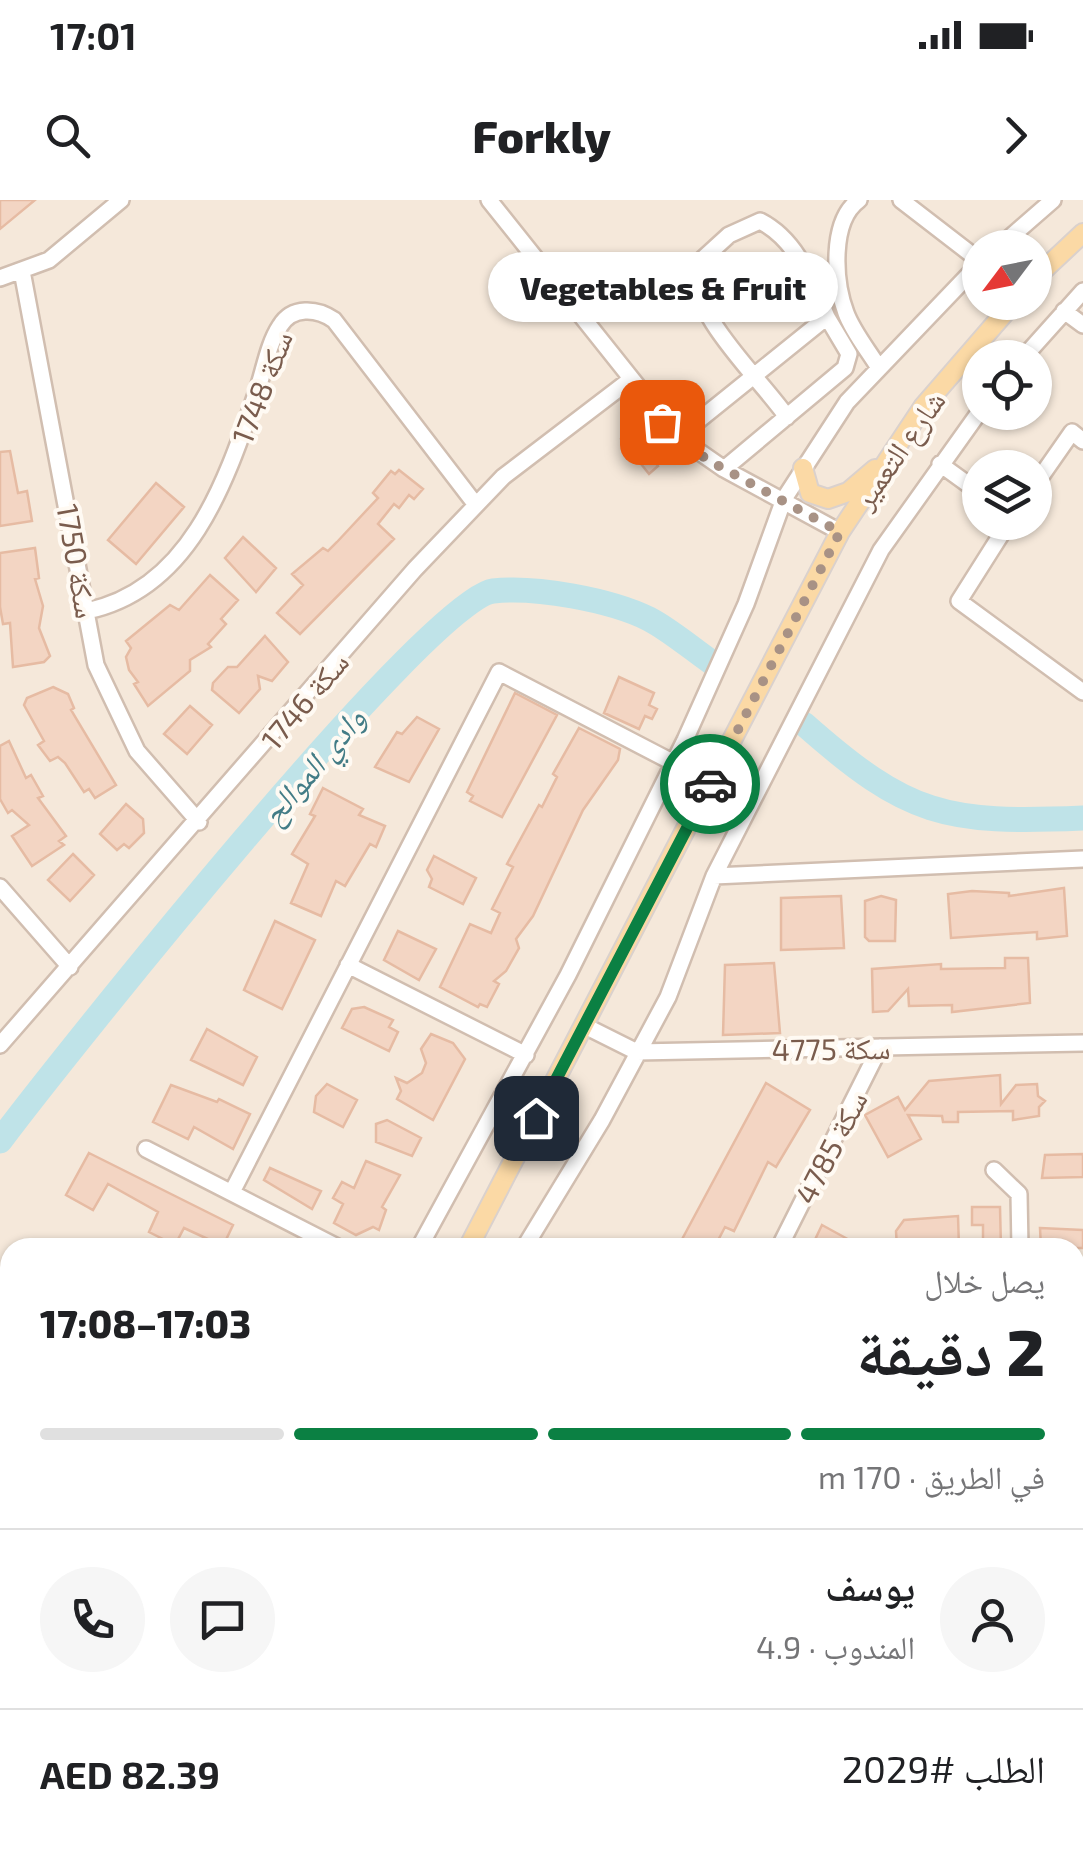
<!DOCTYPE html>
<html lang="ar">
<head>
<meta charset="utf-8">
<style>
  body { margin:0; font-family:"Exo 2","Noto Naskh Arabic",sans-serif; background:#f6f6f6; color:#202124; direction:rtl; height:100vh; display:flex; flex-direction:column; font-size:38px; white-space:nowrap }
  * { box-sizing:border-box; margin:0 }
  p { font-size:32px; color:#757577 }
  .icon { flex:none; width:55px; height:55px; fill:none; stroke:currentColor; stroke-width:2; stroke-linecap:round; stroke-linejoin:round }
  .map { position:relative; flex:1; overflow:hidden; direction:ltr }
  .details { position:absolute; left:0px; top:1038px; width:1085px; height:622px; display:flex; flex-direction:column; background:#fff; border-radius:30px 30px 0 0; box-shadow:0 2px 8px #0004; direction:rtl }
  .details>* { flex:none }
  .needle { width:65px; rotate:238deg }
  .controls { position:absolute; left:962px; top:30px; display:grid; gap:20px }
  .controls a { display:grid; place-items:center; width:90px; height:90px; border-radius:50%; background:#fff; box-shadow:0 2px 8px #0004; font-size:50px }
  .pin { position:absolute; display:grid; place-items:center; width:85px; height:85px; color:#fff; margin:-42px; border-radius:20px; box-shadow:0 5px 15px #0006 }
  .courier { position:absolute; display:grid; place-items:center; width:100px; height:100px; margin:-50px; border:8px solid #0b8043; border-radius:50%; background:#fff; color:#222; box-shadow:0 2px 12px #0007 }
  .bubble { position:absolute; height:70px; border-radius:35px; background:#fff; box-shadow:0 2px 8px #0004; font-size:32px; font-weight:800; line-height:70px; text-align:center; direction:rtl }
  .summary em { font-style:normal; font-weight:800 }
  .summary div { display:flex; flex-direction:column-reverse }
  .summary { display:flex; align-items:center; justify-content:space-between; height:170px; padding:0 40px }
  h1 { font-size:65px; font-weight:800; line-height:75px }
  .bar { display:grid; grid-template-columns:repeat(4,1fr); gap:15px 10px; align-content:center; height:120px; padding:0 40px }
  .bar i { height:12px; border-radius:8px; background:#e0e0e0 }
  .bar .on { background:#0b8043 }
  .bar p { grid-column:span 4 }
  .line { display:flex; align-items:center; gap:25px; padding:0 40px; border-top:2px solid #e0e0e0 }
  .line div { flex:1 }
  .round { display:grid; place-items:center; flex:none; width:105px; height:105px; border-radius:52px; background:#f6f6f6 }
  .status { display:flex; justify-content:space-between; align-items:center; height:70px; padding:0 50px; background:#fff; direction:ltr }
  .status svg { height:28px; fill:currentColor }
  header { display:flex; justify-content:space-between; align-items:center; height:130px; padding:0 40px; background:#fff; font-size:45px; font-weight:800 }
  .map>svg:first-child { display:block }
  .residential { fill:#f5e8da; fill-rule:evenodd }
  .lines { fill:none; stroke-linecap:round; stroke-linejoin:round }
  .river { stroke:#bfe3e8; stroke-width:25 }
  .building { fill:#f3d5c3; stroke:#e6bba3; stroke-width:2.5 }
  .minor-casing { stroke:#d1beb0; stroke-width:20 }
  .major-casing { stroke:#dad1cd; stroke-width:22 }
  .path { stroke:#d9b8a5; stroke-width:2.5; stroke-dasharray:2.5 8; stroke-linecap:butt }
  .minor { stroke:#fff; stroke-width:15 }
  .major { stroke:#fbd9a5; stroke-width:18 }
  .done { stroke:#a89285; stroke-width:10; stroke-dasharray:0 18 }
  .route { stroke:#0b8043; stroke-width:12 }
  .labels { text-anchor:middle; dominant-baseline:central; stroke-width:8; stroke-linejoin:round; paint-order:stroke }
  .street-label { font-size:30px; fill:#7a5c4d; stroke:#fffaf3 }
  .water-label { font-size:32px; font-style:italic; fill:#437c86; stroke:#fffaf3 }
</style>
</head>
<body>
<div class="status"><b>17:01</b><svg viewBox="0 0 49 12"><path d="M0 12V9h3v3zM5 12V6h3v6zM10 12V3h3v9zM15 12V0h3v12zM26 1h20v11H26zM47 4h2v5h-2z"/></svg></div>
<header><svg class="icon" aria-label="forward" viewBox="0 0 24 24"><path d="M9 5l7 7-7 7"/></svg>Forkly<svg class="icon" aria-label="search" viewBox="0 0 24 24"><circle cx="10" cy="10" r="6"/><path d="M15 15l6 6"/></svg></header>
<div class="map">
<svg width="1083" height="1658" viewBox="0 0 1083 1658">
  <rect width="100%" height="100%" fill="#fdf6ec"/>
  <path class="residential" d="M0,0h1083v1658h-1083zM980,48h55v54h-55zM980,158h55v54h-55zM980,268h55v54h-55zM10,1048h1065v602h-1065z"/>
  <g class="lines">
    <path class="river" d="M804,524c104,92 141,100 279,94
      M0,941c59,-79 428,-542 493,-550 42,-5 118,9 156,28 21,11 42,29 62,43"/>
  </g>
  <path class="building" d="M0,0h35l-35,29z
    M622,240l18,2 18,24 -9,8z
    M10,251l8,42 9,-2 5,30 -32,5v-74z
    M399,270l24,19 -9,10 -5,-4 -10,13 -5,-4 -16,20 16,15 -94,95 -23,-21 26,-28 -11,-11 31,-26 5,3 9,-9 41,-44 -5,-5 18,-22 4,3z
    M156,283l28,24 -48,57 -28,-24z
    M243,337l33,31 -20,24 -31,-34z
    M35,348l4,30 -4,1 8,27 -4,22 11,28 -6,6 -31,5 -3,-44 -7,1 -3,-17v-54z
    M210,375l28,25 -17,19 5,5 -18,20 3,3 -21,13v11l-42,35 -14,-22 4,-2 -9,-12 -3,-13 5,-9 -5,-7 44,-36 9,5z
    M265,436l23,26 -16,19 -14,-5 2,13 -21,24 -27,-23 1,-7 15,-16h9z
    M619,477l35,16 -5,12 8,4 -5,10 -7,-3 -6,13 -35,-16z
    M53,487l15,7 6,14 -3,2 45,75 -21,13 -6,-9 -5,3 -19,-29 -7,-6 -8,4 -12,-16 6,-4 -20,-36 3,-7z
    M515,493l42,22 -55,102 -32,-16 3,-5 -6,-4z
    M190,506l22,19 -25,29 -23,-20z
    M417,517l22,12 -30,53 -34,-15 22,-35 5,2z
    M579,528l41,21 -2,11 -35,50 -50,106 -17,23 3,9 -13,23 -12,10 5,3 -12,23 -7,-3 -2,3 -38,-20 30,-63 21,9 9,-20 -8,-4 21,-42 -6,-3 32,-59 3,2 15,-30 -4,-3z
    M9,541l17,37 5,-3 12,21 -5,2 28,38 -7,5 5,4 -32,21 -20,-30 17,-11 -17,-15 -4,3 -8,-14v-53z
    M323,588l40,21 -4,6 26,11 -9,21 -6,-3 -25,42 -9,-5 -15,35 -30,-13 17,-39 -16,-10 23,-38 -5,-2z
    M126,604l17,15 1,14 -15,15 -5,-4 -7,6 -17,-16z
    M73,654l21,21 -24,26 -22,-21z
    M434,656l42,22 -13,26 -34,-17 3,-8 -5,-9z
    M1064,688l3,48 -30,3v-7l-86,6 -3,-44 24,-3 37,2v3z
    M841,696l3,52 -63,2v-52z
    M881,696l15,4 -1,41h-26l-4,-4v-36z
    M275,721l40,19 -33,69 -38,-19z
    M398,731l38,18 -17,31 -35,-20z
    M1005,758h23l2,45 -78,9v-7l-43,1 -1,-17 -20,22 -15,1 -1,-43 69,-5v5l64,-1z
    M774,763l6,70 -57,2 2,-70z
    M364,807l29,13 -4,7 9,5 -9,19 -47,-23 10,-19z
    M207,829l50,28 -14,28 -52,-25z
    M431,834l22,9 12,16 -32,61 -36,-21 4,-8 -5,-13 11,5 15,-10 4,-10 -5,-14z
    M1000,875l1,29 15,-19 21,-1 1,12 7,5 -6,6v9l-26,4v-9l-55,1v10h-15l-1,-6 -34,-1 13,24 -33,18 -23,-42 33,-18 7,13 24,-29z
    M766,883l44,27 -34,57 -8,-5 -34,69 -9,-4 -11,21h-27l-7,-5z
    M327,884l30,16 -14,27 -29,-15 2,-16z
    M171,885l46,17 2,-3 31,15 -17,35 -39,-22 -6,12 -35,-17z
    M387,920l34,18 -9,18 -36,-14v-18z
    M89,953l144,72 -10,21 -39,-18 -9,17 -26,-13 9,-20 -50,-28 -15,26 -27,-15z
    M1083,954v23l-41,1 3,-23z
    M366,961l34,14 -18,32 4,3 -7,20 -6,-3 -17,8 -22,-12 9,-19 -10,-6 9,-16 12,6z
    M270,968l51,23 -9,18 -48,-29z
    M972,1007h28l1,41h-18v-23h-11z
    M958,1016l1,32h-62l-1,-17 8,-11z
    M822,1025l42,23h-53z
    M1040,1028l43,2v18h-42z"/>
  <g class="lines">
    <g class="minor-casing">
      <path id="minor" d="M489,0l189,237 46,32 116,63
        M859,0c-29,21 -25,81 -13,113 7,19 22,37 33,55
        M901,0l79,61
        M998,48l55,-48
        M22,71l74,394 41,86 62,71
        M0,78l49,-18 72,-60
        M1064,111l19,14
        M1023,158l60,-67
        M678,237c50,-40 99,-80 149,-120 -16,-37 -30,-77 -67,-96l-31,14 -34,31c-6,48 64,111 92,151
        M940,264l40,29
        M724,269l121,-101 4,-14 -22,-37
        M1035,285l37,-53 11,9
        M1009,322l-50,79 124,91
        M87,411c104,-22 139,-130 170,-220 7,-20 11,-47 23,-65 12,-20 37,-18 54,-6l142,185
        M714,676l369,-17
        M0,687l70,80
        M348,765l178,90
        M585,826l52,26 446,-9
        M0,845l415,-476 88,-92 127,-97
        M146,949l193,99
        M994,970l25,24 1,54
        M232,992l267,-520 175,91
        M419,1048l149,-273 117,-235 61,-136 38,-105 63,-97 133,-139
        M524,1048l78,-128 66,-123 46,-121 167,-326 99,-139
        M779,1048l101,-201
        M1075,1095h8
        M0,1100l10,-1
        M1075,1289h8
        M0,1305l10,-6
        M1075,1486l8,1
        M0,1490l10,15
        M567,1650l17,8
        M960,1650v8
        M57,1658l10,-8
        M178,1658l7,-8
        M377,1658l4,-8"/>
    </g>
    <g class="major-casing">
      <path id="major" d="M1035,78l48,-45
        M803,268l7,25 18,6 20,-7 27,-23
        M468,1048l372,-716 83,-125 91,-105
        M115,1658l9,-8"/>
    </g>
    <path class="path" d="M346,1650l15,8"/>
    <use href="#minor" class="minor"/>
    <use href="#major" class="major"/>
  </g>
  <g class="lines">
    <path class="done" d="M662,222l44,37 134,73 -130,252"/>
    <path class="route" d="M536,918l174,-334"/>
  </g>
  <g class="labels">
    <g class="street-label">
      <text transform="translate(261 187) rotate(-69)">سكة 1748</text>
      <text transform="translate(898 249) rotate(-55)">شارع التعمير</text>
      <text transform="translate(78 361) rotate(80)">سكة 1750</text>
      <text transform="translate(304 500) rotate(-50)">سكة 1746</text>
      <text transform="translate(831 848) rotate(-1)">سكة 4775</text>
      <text transform="translate(830 947) rotate(-63)">سكة 4785</text>
    </g>
    <g class="water-label">
      <text transform="translate(312 565) rotate(-50)">وادي الموالح</text>
    </g>
  </g>
</svg>
<div class="controls">
<a><svg class="needle" viewBox="-14 -14 28 28"><path d="M0-13l5 13h-10z" fill="#e53935"/><path d="M0 13l5-13h-10z" fill="#757577"/></svg></a>
<a><svg class="icon" aria-label="locate" viewBox="0 0 24 24"><circle cx="12" cy="12" r="6"/><path d="M12 2v4M12 18v4M2 12h4M18 12h4"/></svg></a>
<a><svg class="icon" aria-label="layers" viewBox="0 0 24 24"><path d="M12 4l9 5-9 5-9-5zM3 14l9 5 9-5"/></svg></a>
</div>
<div class="pin" style="left:662px;top:222px;background:#ea580c"><svg class="icon" aria-label="bag" viewBox="0 0 24 24"><path d="M5 8h14l-1 12H6zM9 8a3 3 0 0 1 6 0"/></svg></div>
<div class="pin" style="left:536px;top:918px;background:#1f2937"><svg class="icon" aria-label="home" viewBox="0 0 24 24"><path d="M3 11l9-7 9 7M6 9v11h12V9"/></svg></div>
<div class="courier" style="left:710px;top:584px"><svg class="icon" aria-label="car" viewBox="0 0 24 24"><path d="M5 17H2v-5l4-1 3-4h7l3 4 3 1v5h-3M9 17h6M6 11h13"/><circle cx="7" cy="17" r="2"/><circle cx="17" cy="17" r="2"/></svg></div>
<div class="bubble" style="left:488px;top:52px;width:350px">Vegetables &amp; Fruit</div>
<section class="details">
<div class="summary"><div><h1>2 دقيقة</h1><p>يصل خلال</p></div><em>17:03–17:08</em></div>
<div class="bar"><i class="on"></i><i class="on"></i><i class="on"></i><i></i><p>في الطريق · 170 m</p></div>
<div class="line" style="height:180px"><a class="round"><svg class="icon" aria-label="person" viewBox="0 0 24 24"><circle cx="12" cy="8" r="4"/><path d="M4 21q1-7 8-7t8 7"/></svg></a><div><b>يوسف</b><p>المندوب · 4.9</p></div><a class="round"><svg class="icon" aria-label="chat" viewBox="0 0 24 24"><path d="M4 5h16v11H9l-5 4z"/></svg></a><a class="round"><svg class="icon" aria-label="phone" viewBox="0 0 24 24"><path d="M5 4h4l2 5-3 2q2 4 5 5l2-3 5 2v4C11 20 4 13 5 4z"/></svg></a></div>
<div class="line" style="height:130px"><div>الطلب #2029</div><b>AED 82.39</b></div>
</section>
</div>
</body>
</html>
